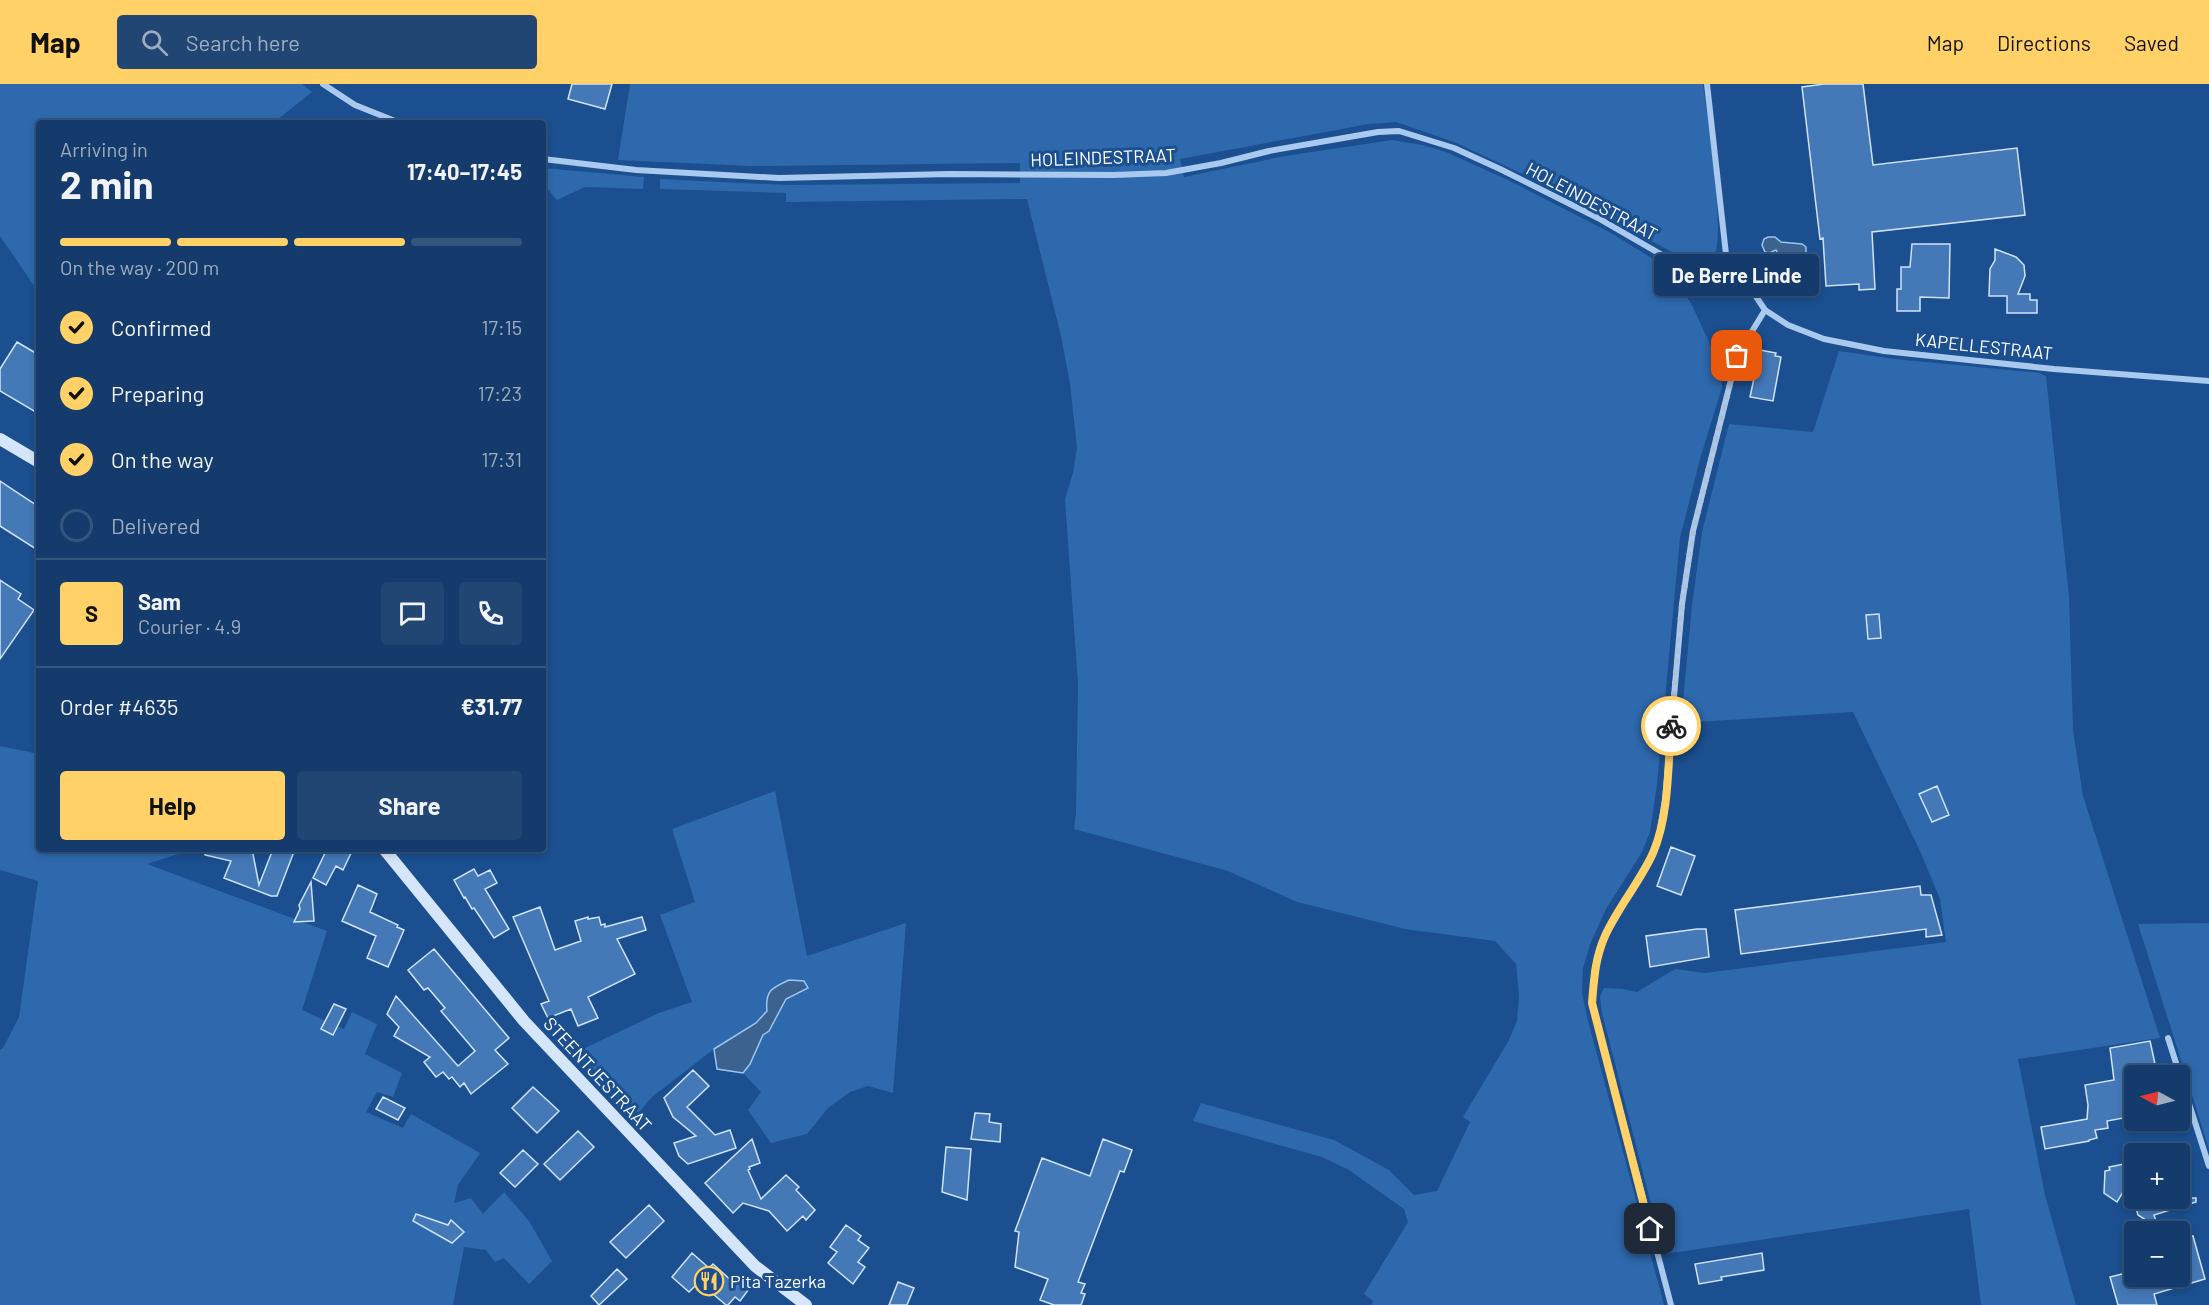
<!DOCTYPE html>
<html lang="en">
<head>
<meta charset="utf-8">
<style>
  body { margin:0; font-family:Barlow,sans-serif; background:#214673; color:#f1f3f6; height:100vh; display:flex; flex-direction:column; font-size:22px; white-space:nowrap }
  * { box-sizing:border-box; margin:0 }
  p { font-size:20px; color:#9dadc1 }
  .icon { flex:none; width:33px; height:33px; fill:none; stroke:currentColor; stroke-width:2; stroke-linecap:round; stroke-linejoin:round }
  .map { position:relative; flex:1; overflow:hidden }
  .panel { position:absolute; left:36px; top:36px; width:510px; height:732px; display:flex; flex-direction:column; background:#143b6b; border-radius:6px; box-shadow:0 3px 9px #0003,0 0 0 2px #33557e }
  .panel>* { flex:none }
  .needle { width:39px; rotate:277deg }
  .controls { position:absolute; left:2124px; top:981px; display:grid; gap:12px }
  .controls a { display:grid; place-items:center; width:66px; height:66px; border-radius:6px; background:#143b6b; box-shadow:0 3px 9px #0003,0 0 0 2px #33557e; font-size:30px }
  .pin { position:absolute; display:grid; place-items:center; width:51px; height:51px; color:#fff; margin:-26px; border-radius:12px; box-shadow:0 3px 9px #0006 }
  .courier { position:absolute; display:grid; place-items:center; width:60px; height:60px; margin:-30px; border:4px solid #ffd166; border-radius:50%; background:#fff; color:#222; box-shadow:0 2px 8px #0007 }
  .bubble { position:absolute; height:42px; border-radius:6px; background:#143b6b; box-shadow:0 3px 9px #0003,0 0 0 2px #33557e; font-size:20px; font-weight:700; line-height:42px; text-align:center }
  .overview em { font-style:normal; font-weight:700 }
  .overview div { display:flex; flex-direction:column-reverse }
  .overview { display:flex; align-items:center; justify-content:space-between; height:102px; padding:0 24px }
  h1 { font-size:39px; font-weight:700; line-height:45px }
  .bar { display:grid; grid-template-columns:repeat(4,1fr); gap:9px 6px; align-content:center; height:72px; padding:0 24px }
  .bar i { height:8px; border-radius:4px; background:#33557e }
  .bar .current { background:#ffd166 }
  .bar p { grid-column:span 4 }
  .line { display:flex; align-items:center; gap:15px; padding:0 24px; border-top:2px solid #33557e }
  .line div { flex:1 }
  .round { display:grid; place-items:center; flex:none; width:63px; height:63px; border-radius:6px; background:#214673 }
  ol { padding:0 24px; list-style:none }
  li { display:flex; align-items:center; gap:18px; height:66px }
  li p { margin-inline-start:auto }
  li .icon { padding:6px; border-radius:50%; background:#ffd166; color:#111; stroke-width:4 }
  li:last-child { color:#9dadc1 }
  li i { width:33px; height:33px; border:3px solid #33557e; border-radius:50% }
  .button { display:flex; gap:12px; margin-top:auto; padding:12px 24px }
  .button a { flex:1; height:69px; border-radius:6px; background:#ffd166; color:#111; font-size:24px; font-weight:700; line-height:69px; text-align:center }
  .button a+a { background:#214673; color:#f1f3f6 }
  header { display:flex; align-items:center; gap:36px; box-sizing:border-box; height:84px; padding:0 30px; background:#ffd166; color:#111 }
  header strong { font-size:28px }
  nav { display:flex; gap:33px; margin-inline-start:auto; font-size:21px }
  .search { width:420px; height:54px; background:#214673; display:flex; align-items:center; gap:15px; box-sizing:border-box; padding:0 21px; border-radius:6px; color:#9dadc1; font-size:22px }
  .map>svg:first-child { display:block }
  .green { fill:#2e69ad }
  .water { fill:#3c6290; stroke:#9cc4f0; stroke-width:1.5 }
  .building { fill:#4478b7; stroke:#cfe3fa; stroke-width:1.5 }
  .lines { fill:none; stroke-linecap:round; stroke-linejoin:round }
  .street { stroke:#a9c9ee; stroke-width:6 }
  .secondary { stroke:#d6e6fa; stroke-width:12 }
  .done { stroke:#afc1d8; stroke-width:6; stroke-dasharray:0 10.8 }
  .route { stroke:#ffd166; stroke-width:8 }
  .labels { text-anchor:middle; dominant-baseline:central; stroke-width:6; stroke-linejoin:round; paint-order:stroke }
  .street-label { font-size:18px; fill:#fff; stroke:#1b4f8f }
  .poi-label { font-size:18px; fill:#fff; stroke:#1b4f8f; text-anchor:start }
</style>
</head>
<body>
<header>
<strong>Map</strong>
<div class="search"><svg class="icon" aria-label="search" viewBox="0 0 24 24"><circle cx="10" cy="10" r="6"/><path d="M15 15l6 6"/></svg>Search here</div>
<nav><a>Map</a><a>Directions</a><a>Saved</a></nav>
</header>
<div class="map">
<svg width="2209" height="1221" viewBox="0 0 2209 1221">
  <rect width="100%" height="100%" fill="#1b4f8f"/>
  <path class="green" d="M0,0h302l10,8 -39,31h-234v170l-39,-57z
    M630,0h1073c4,33 23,148 11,173 -9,6 -19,6 -29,2l-132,-71 -99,-46 -58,-20 -27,2 -189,35 4,18 101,-21 107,-16 30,5 24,7 64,29 101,52 39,24 20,19 21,27 29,63 2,21 -22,72 -20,79 -23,246 -7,48 -8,20 -36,57 -15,33 -8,26 -1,25 5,24 77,288h-293l2,-4 -9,-7 44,-72 -4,-13 -55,-39 -27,-13 -129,-36 8,-18 133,37 55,30 25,25 23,-4 33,-69 -7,-5 46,-77 8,-19 2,-25 -3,-32 -21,-23 -90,-12 -108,-27 -69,-31 -154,-42 2,-15 2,-130 -13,-185 8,-26 4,-25 -7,-64 -9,-48 -34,-137 -241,3v-9l-126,-4v-10l127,6 233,-2v-20l-269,3 -133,-6z
    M543,84l101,9 -1,12 -58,-2 -28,13 -12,-14z
    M1839,267l56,8 144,14 7,3 23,220 4,134 10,66 77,242 -142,21 27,136 31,110h-95l-12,-96 -305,45 -62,-241 -2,-17 4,-8 19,1 14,3 38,-23 30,4 241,-31 -6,-43 -20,-48 -67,-139 -172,11 11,-118 10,-73 27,-108 84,8z
    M0,662l39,8v95h155l-47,15 180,67 -25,79 42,19 8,-17 25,12 -12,30 37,19 -9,24 -16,-5 -11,20 37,16 8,-14 69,39 -22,32 -4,18 17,-5 12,16 21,-22 25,29 23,40 -23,23 -25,-26 -9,4 -9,-12 -22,-3 -11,58h-453v-255l3,-2 16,-31 19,-136 -38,-11z
    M775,707l32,165 99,-33 -13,170 -25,-7 -18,6 -22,16 -21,26 -36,9 -23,-33 13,-18 -18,-19 7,-9 13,-29 23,-36 9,-5 9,-13 -37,30 -11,12 -42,26 -62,48 -20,24 -62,-66 89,-42 33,-11 -32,-87 35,-13 -23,-73z
    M2209,839v226l-71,-225z"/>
  <path class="water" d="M1768,153h7l6,5 21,2 4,3v17l-8,4 -16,-7 -6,-11 -7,3 -4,-1 -3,-7 2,-6z
    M789,896l15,1 4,7 -22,11 -17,32 -6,4 -13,29 -7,9 -26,-4 -3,-20 42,-26 11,-12c-2,-21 5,-23 22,-31z"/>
  <path class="building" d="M572,0h40l-7,25 -37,-10z
    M1824,0h39l10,81 144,-17 8,67 -153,17 3,57 -16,1v-6l-33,2 -3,-48 -3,1 -18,-152z
    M1912,160h38l-1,54 -29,-1v14h-23v-22h4v-22h9z
    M1995,165l21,8 8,8 1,11 -7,18h12v6h7v13h-30v-17h-18l1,-27 5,-9z
    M17,258l22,13v59l-39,-23v-22z
    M1760,266l16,3 -1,3 6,1 -8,44 -23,-4z
    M0,397l39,26v44l-39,-25z
    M0,496l21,14 -3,5 16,11 -34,49z
    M1879,530l2,24 -13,1 -2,-24z
    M1937,702l12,29 -17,7 -13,-28z
    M1671,763l24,9 -14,39 -24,-9z
    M206,765h46l7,36 14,-36h22l-18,47h-6l-47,-18 7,-17 -26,-6z
    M327,765h26l-10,21 -7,-4 -10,19 -13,-7z
    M474,785l4,7 12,-6 7,13 -12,6 24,40 -15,9 -20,-30 -2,1 -7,-12 -1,1 -10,-18z
    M311,798l3,39 -20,1 6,-13 -1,-4z
    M358,801l19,9 -7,18 28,13 -1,2 7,3 -16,37 -21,-9 9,-22 -34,-15z
    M1920,802l1,9h10l11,40 -16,2v-8l-185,25 -6,-44z
    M540,823l15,43 26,-9 -6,-20 13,-4v2l11,-2 2,8 4,-1v3l37,-10 4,13 -29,9 18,35 -47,23 10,21 -20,8 -7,-17 -23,9 -7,-14 8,-3 -36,-84z
    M1697,845h9l3,28 -59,10 -4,-31z
    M434,865l75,89 -14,12 13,14 -37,30 -7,-11 -4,4 -8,-10 -3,2 -6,-7 -7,5 -12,-15 6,-5 -36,-21 5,-9 -12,-13 9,-18 62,70 17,-15 -34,-40 4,-3 -17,-20 -4,2 -16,-20z
    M334,920l12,5 -13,26 -12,-6z
    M2150,957l5,23 -21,4v48l-27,5 1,7 -13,2 2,8 -8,2v1l-44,8 -4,-22 46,-8 1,-14 -3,-20 29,-5 -4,-32z
    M693,986l16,16 -22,21 28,28 15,-5 6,18 -48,16 -9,-8 -5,-13 22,-7 -23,-19 -9,-19z
    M533,1003l26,24 -22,22 -25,-25z
    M383,1013l22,11 -7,12 -22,-11z
    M975,1029l15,1 -1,8 12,2 -1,18 -29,-3z
    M578,1047l16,16 -34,33 -16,-16z
    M752,1055l8,24 -11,4 1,2 -2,1 13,29 25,-24 13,12 -3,3 19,20 -9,10 -3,-4 -16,15 -18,-20 -26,-8 -10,10 -28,-30z
    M1103,1055l29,11 -8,22 -4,-1 -42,111 7,2 -4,9 4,1 -4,11h-27l-14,-5 8,-21 -33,-12 4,-35 -4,-1 27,-73 48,18z
    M946,1063l25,2 -4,51 -25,-8z
    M523,1066l15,14 -23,23 -15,-14z
    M2134,1078v12l-17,28 -13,-9 1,-22 5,-1 -1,-3z
    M2133,1114h63v4l-42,13 4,13 -20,-13z
    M649,1121l15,16 -38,37 -16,-16z
    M416,1130l32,11 3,-5 13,12 -12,11 -39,-22z
    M846,1141l15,11 -3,4 11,8 -11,14 7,5 -12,17 -25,-21 9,-11 -7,-5z
    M2193,1152l12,43 -51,15 3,11h-39l-8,-28 24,-6v5h46v-36z
    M692,1169l17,15 4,-4 21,19 5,-8 13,10 -12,16 -5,-4 -7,8h-2l-27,-23 -10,10 -17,-15z
    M1762,1169l2,17 -43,7 1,3 -23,4 -4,-20z
    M617,1185l10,10 -28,26 -8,-9z
    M898,1198l16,6 -7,17h-18z"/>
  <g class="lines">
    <path class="street" d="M323,0l32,21 45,18
      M1707,0l19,170 10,24 17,14 12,18 23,15 36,14 60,12 170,18 155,12
      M543,75l93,11 143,8 170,-4 165,1 52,-2 55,-10 48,-12 109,-19 21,-1 55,17 46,21 98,49 90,52 48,8
      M2168,954l41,128
      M1671,1221l-79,-302 3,-36 10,-31 48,-83 6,-18 6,-34 17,-197 11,-73 44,-175 28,-46"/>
    <path class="secondary" d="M0,355l39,23
      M384,765l140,172 231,245 51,39"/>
  </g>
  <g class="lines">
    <path class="done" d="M1671,642l11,-122 11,-73 44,-175"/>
    <path class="route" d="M1650,1145l-58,-226c2,-23 3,-45 13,-67 13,-29 35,-54 48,-83 16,-37 15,-87 18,-127"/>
  </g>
  <defs>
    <g id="restaurant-ring" transform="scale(1.5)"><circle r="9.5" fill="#1b4f8f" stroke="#ffd166" stroke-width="1.5"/><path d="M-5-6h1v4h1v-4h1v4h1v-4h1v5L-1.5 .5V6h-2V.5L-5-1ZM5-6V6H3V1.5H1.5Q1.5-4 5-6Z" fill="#ffd166"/></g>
  </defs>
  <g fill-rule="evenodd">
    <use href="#restaurant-ring" x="709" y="1197"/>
  </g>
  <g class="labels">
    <g class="street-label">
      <text transform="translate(1103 73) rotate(-2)">HOLEINDESTRAAT</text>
      <text transform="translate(1592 117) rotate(28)">HOLEINDESTRAAT</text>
      <text transform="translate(1984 262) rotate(6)">KAPELLESTRAAT</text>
      <text transform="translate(598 990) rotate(47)">STEENTJESTRAAT</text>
    </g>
    <g class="poi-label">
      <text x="730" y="1197">Pita Tazerka</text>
    </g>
  </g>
</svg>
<div class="controls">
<a><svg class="needle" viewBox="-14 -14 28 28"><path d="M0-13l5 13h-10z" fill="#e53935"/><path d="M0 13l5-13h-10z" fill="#9dadc1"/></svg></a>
<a>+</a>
<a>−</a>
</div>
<div class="pin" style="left:1737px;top:272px;background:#ea580c"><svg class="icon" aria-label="bag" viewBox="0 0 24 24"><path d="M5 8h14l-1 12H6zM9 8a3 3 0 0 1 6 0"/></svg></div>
<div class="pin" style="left:1650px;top:1145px;background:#1f2937"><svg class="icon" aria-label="home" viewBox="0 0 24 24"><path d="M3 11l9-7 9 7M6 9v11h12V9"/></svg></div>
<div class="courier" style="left:1671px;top:642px"><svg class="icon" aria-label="bike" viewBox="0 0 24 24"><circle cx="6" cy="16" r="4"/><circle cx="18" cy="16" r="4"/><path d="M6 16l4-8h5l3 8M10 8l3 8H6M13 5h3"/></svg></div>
<div class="bubble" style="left:1654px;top:170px;width:165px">De Berre Linde</div>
<section class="panel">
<div class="overview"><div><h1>2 min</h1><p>Arriving in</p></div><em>17:40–17:45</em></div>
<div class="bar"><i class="current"></i><i class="current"></i><i class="current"></i><i></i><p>On the way · 200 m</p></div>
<ol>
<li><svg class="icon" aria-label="check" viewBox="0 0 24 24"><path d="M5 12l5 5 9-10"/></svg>Confirmed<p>17:15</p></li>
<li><svg class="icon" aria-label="check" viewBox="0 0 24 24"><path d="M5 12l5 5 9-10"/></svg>Preparing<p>17:23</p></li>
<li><svg class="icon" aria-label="check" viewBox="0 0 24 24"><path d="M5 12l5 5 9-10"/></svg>On the way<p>17:31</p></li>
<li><i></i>Delivered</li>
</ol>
<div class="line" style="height:108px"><b class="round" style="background:#ffd166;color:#111">S</b><div><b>Sam</b><p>Courier · 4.9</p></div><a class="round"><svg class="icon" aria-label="chat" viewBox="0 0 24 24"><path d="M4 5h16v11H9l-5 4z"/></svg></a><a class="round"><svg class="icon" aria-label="phone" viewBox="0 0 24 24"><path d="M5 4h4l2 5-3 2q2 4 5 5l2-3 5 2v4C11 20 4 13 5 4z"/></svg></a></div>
<div class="line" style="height:78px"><div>Order #4635</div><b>€31.77</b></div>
<div class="button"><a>Help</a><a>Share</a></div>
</section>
</div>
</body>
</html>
